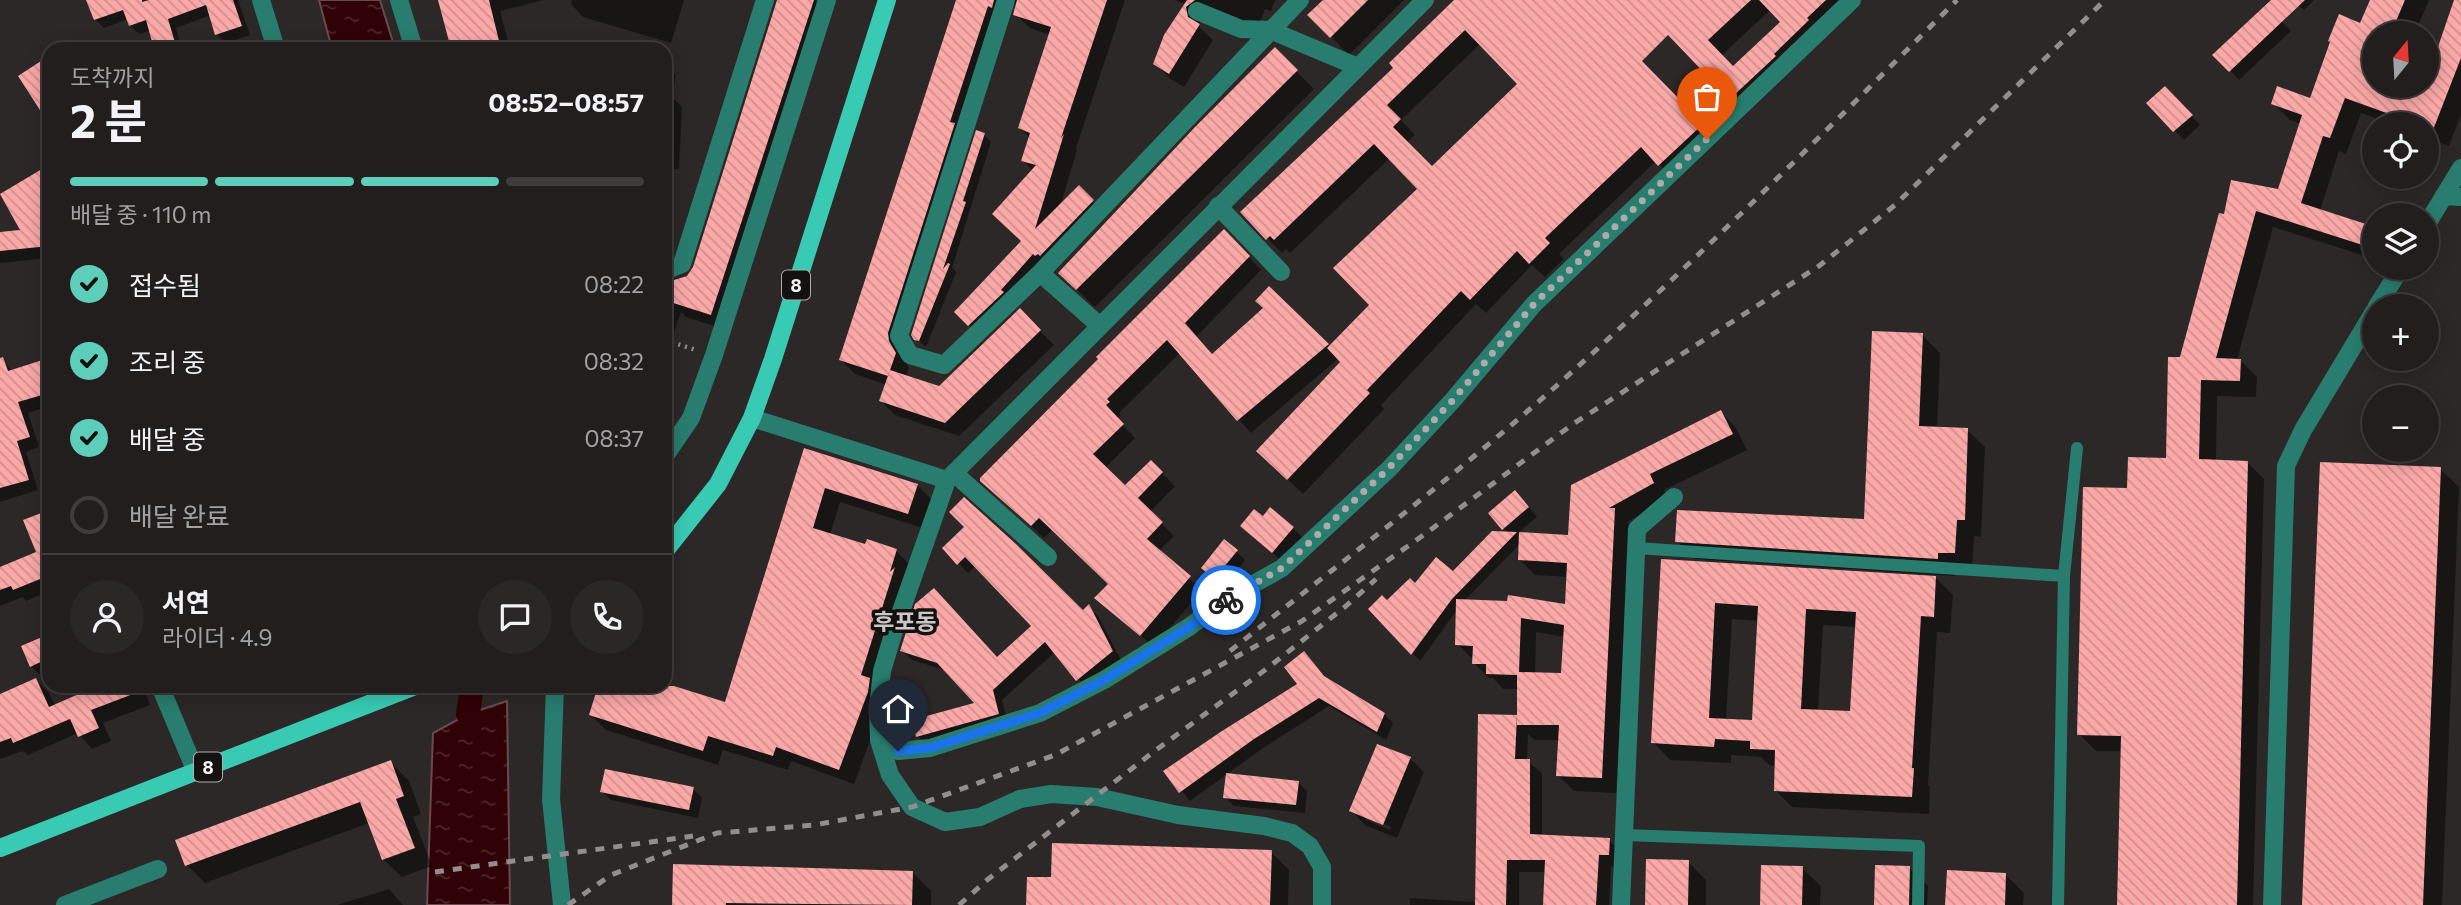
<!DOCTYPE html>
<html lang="ko">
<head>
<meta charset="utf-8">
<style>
  body { margin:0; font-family:Commissioner,"Noto Sans KR",sans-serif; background:#2a2727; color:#f1f3f6; height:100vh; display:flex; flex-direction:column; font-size:26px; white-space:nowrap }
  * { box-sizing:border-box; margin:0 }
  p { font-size:23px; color:#a2a2a4 }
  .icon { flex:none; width:38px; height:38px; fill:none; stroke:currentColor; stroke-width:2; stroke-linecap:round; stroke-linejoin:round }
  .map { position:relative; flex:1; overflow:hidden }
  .side { position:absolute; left:42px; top:42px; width:630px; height:651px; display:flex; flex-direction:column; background:#221e1e; border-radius:21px; box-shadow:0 4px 18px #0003,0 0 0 2px #3f3c3c }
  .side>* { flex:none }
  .needle { width:46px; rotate:18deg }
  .buttons { position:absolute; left:2362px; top:21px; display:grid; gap:14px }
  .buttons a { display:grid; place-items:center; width:77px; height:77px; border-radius:50%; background:#221e1e; box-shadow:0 4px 18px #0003,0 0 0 2px #3f3c3c; font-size:35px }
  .pin { position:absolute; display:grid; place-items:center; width:60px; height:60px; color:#fff; margin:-72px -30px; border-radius:50% 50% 50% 0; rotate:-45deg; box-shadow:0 0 7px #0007 }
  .pin .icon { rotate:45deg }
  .courier { position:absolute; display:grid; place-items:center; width:70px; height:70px; margin:-35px; border:5px solid #1a73e8; border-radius:50%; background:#fff; color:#222; box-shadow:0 2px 9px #0007 }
  .summary em { font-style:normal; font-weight:700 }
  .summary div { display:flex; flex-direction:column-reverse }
  .summary { display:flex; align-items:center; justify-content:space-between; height:119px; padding:0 28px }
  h1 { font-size:46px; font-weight:700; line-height:52px }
  .bar { display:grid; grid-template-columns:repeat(4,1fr); gap:10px 7px; align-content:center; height:84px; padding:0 28px }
  .bar i { height:9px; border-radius:5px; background:#3f3c3c }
  .bar .selected { background:#5dceb9 }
  .bar p { grid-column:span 4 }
  .line { display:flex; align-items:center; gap:18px; padding:0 28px; border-top:2px solid #3f3c3c }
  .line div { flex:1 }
  .round { display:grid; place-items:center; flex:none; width:74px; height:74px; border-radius:37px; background:#2a2727 }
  ol { padding:0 28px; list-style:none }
  li { display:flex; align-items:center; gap:21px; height:77px }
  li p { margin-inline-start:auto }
  li .icon { padding:7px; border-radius:50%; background:#5dceb9; color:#111; stroke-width:4 }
  li:last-child { color:#a2a2a4 }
  li i { width:38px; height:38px; border:4px solid #3f3c3c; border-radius:50% }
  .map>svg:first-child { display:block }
  .water { fill:url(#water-ripples); stroke:#6b4a4d; stroke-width:2 }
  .shadow { fill:#0007; fill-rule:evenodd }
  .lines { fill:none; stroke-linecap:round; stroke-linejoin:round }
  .canal { stroke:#300207; stroke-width:24 }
  .building { fill:url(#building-back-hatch); fill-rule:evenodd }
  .path { stroke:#938f8f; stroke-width:4.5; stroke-dasharray:2 5; stroke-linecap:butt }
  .service { stroke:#297d6e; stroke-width:12 }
  .pedestrian { stroke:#297d6e; stroke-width:18 }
  .minor { stroke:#297d6e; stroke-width:18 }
  .tertiary { stroke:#297d6e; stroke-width:18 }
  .primary { stroke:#38cab2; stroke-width:18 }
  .rail { stroke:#928e8e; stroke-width:5; stroke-dasharray:9 9; stroke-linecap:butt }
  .done { stroke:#aeabab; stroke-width:7; stroke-dasharray:0 12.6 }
  .route { stroke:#1a73e8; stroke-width:9 }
  .labels { text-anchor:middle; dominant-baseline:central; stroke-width:7; stroke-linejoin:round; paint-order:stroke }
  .shield { fill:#141111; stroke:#b1aeae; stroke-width:2 }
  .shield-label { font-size:18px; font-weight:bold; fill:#f4f1f1 }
  .quarter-label { font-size:23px; font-weight:bold; fill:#ccc6c6; stroke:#141111 }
</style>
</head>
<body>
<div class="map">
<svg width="2461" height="905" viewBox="0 0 2461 905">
  <defs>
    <pattern id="water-ripples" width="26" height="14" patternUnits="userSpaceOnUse" patternTransform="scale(1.75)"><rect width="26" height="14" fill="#300207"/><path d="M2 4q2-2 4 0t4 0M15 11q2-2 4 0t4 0" fill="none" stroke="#4f272c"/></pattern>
    <pattern id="building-back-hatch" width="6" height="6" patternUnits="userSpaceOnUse" patternTransform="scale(1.75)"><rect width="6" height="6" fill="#fba8a7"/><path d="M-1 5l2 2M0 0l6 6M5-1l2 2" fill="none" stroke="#ce908f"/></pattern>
  </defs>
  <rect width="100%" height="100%" fill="#2d2828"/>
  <path class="water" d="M319,0h61l15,49h-63z
    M507,701l3,204h-83l6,-172 35,-19z"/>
  <path class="shadow" d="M88,0h150l12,35 -24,8 -9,-9 -6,-19 -35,13 6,21h-26l-7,-18 -10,3 -9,-9 -2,-6 -24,9 -9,-9z
    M440,0h103l-43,11 10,38h-57z
    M572,0h112l-13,43 -88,-26 -12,-13z
    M779,0h36l16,16 -103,315 -42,-14 -5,-5 -9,26 -7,-2v-39l4,2 25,-31z
    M958,0h167l-49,148 1,2 -17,57 19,-19 27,28 -123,123 -27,-27 67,-70 10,-71 -10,-11 7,-22 -10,-10 30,-93 -20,-7 -15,-14 2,-11 -5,3 -110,342 1,9 6,11 -3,9 34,11 80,-77 34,34 -95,91 -64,-21 -14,-14 6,-16 -32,-11 -14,-14z
    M1174,0h101l-4,11 -6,-2 -8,21 -53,-14 -4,6v6l13,12 -29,47 -15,-9 -14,-15 31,-59z
    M1325,0h79l-55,55 -39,-40z
    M1457,0h242l-62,61 51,49 28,-27 -40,-42 44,-41h137l-183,179 -18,-18 -97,93 5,5 -19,18 -13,-12 -46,48 -10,-9 -95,101 3,4 -81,85 -45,-43 85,-89 -4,-4 -88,75 -71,-80 -61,60 2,2 -4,4 18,19 -30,30 20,20 26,-26 24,24 -25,26 24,24 -15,15 43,39 -48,57 -57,-49 13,-13 -57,-56 -9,9 -49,-45 229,-262 37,39 -64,66 16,19 52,-47 4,-19 61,58 42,-42 47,-116 -29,-31 -100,95 -4,-4 -4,4 -40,-40 153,-145zM1770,10l12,12 -49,46 -12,-12zM1481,43l39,41 -88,85 -25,-27 8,-7 -14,-15z
    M2293,0h21l-10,10z
    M2372,0h57l-14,33h-40v53h23l26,9 32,-95h5v114l-12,32 -22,-9v-13h-36l-30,-11 -15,41 -7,-3 -19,60 55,27 -6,18 3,1 3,-7v9l-102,-32 -36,133h3l17,17 -1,20 -39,-1 -1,65 31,1 17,17 -11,426h-134l3,-154h-26l-17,-17 50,-244 39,-30 13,-101 45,-142 53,-26 22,-67 -11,-4 -17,-17 38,-3 49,-75z
    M2267,6l24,25 -52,49 -24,-25z
    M559,43l36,3 2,3h-38z
    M1275,50l39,39 -219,218 -35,-34z
    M665,64l11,11 -4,22 10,10 -3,62h-14z
    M2165,88l35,37 -16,15 -35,-37z
    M984,135l7,7 -39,126 4,4 -30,75 -10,-9z
    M41,172l8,7v79l-49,5v-29l23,-2z
    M1922,335l18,18 -3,76 30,1 18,17 -4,90 -7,-1 -2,34 -17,-1v7l-260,-17 -18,-18 189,-21z
    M0,357l12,14 37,-12v47l-21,7 11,34 -13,5 12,38 -38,12z
    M1721,412l15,16 11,22 -83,40 4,9 -41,23 3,3 -14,268 -42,-2 -16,-16 2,-35h-26l-6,-6 -1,27 15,12v63l67,4 13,13 -1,14h-10l-2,38h-64l1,-33h-27v33h-109v-7l66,4 40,-185 2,3 1,-31h-16l-10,-11h-4l-15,-15v-3l-17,-16v-34l-37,51 -49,-52 44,-23 38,-13 55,-40 -18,-20 34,-12 13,16 -20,17 53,3zM1520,544l-1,15 16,16 33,2 -1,29 -103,-5zM1536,632l29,5 -2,38 -28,-1z
    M805,451l112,34 15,15 -9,28 -83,-26 -10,33 36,11 30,5 15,15 -29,142 -28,76 -63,-23 -3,9 -65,-20 -5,15 -112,-35 -15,-15 9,-29 65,-1 62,20z
    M2440,469l19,18 -17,418h-138z
    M49,512v79l-23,10 -3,-4 -23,9v-37l38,-16z
    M1263,519l30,9 9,9 -20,24 -31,-26z
    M967,527l116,86 6,-6 9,9 24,46 -35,27 -32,-37 -53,48 6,23 -80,23 -10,-10 60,-32 -30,-33 -36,-11 -10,-10 96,9 36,-33 -58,-60 -8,7 -24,-25z
    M1236,551l9,9 -21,27 -12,-10z
    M1663,561l273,17 17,17 -3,38 -13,-1 -9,153 2,2 -1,27 -137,-7 -17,-17 1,-24 -7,-1 -8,-8 -30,-2v8l-61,-3 -17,-18zM1732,619l27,2 -5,101 -28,-2zM1823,625l34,2 -5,86 -34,-2z
    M49,636v35l-9,4 -9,-9z
    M36,680l13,13 6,13 38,-17 -1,-3h51l7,19 -47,18 8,18 -19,8 -14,-16 -50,22 -5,-4 -23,8v-63z
    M1327,680l57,34 9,9 -7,17 -57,-34 -66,42 -73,53 -24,-30z
    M1410,759l14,13 -27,66 -32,-13 -13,-14zM1366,816l25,11 -1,3 -24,-10z
    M390,762l19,19 12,33 -8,3 19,49 -30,11 -19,-18 -14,-36 -164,60 -18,-18z
    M1298,782l9,9 -2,22 -71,-7 -9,-9z
    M693,789l9,9 -4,20 -87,-18 -9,-9z
    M1271,852l18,18 -1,35h-260z
    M1688,862l18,18v25h-59z
    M1802,868l19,18 -1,19h-58z
    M1909,868l19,18 -1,19h-51z
    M913,873l18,18v14h-258z
    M2006,875l18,18 -1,12h-76z
    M389,889l14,16h-66z"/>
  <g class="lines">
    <path class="canal" d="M468,714l4,-28"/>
  </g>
  <path class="building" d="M86,0h56v2l7,-2h84l9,26 -27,9 -9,-30 -38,14 9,30h-23l-8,-29 -17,6 -6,-16 -29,10z
    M438,0h51l12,49h-50z
    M777,0h37l-103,315 -44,-14 7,-21 13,-4 6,-9z
    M956,0h38l-2,8 -4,-2 -38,116 5,1 -67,210 1,8 7,12 -8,23 -49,-16z
    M1017,0h90l-46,138 3,-4 -29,95 44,-44 15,15 -54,56 -2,-2 -3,2 -2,-2 -32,36 3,2 -36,34 -14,-14 67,-71 -29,-27 44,-49 -15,-4 9,-28 -12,-5 33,-101 -38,-12z
    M1187,0h8l-9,7 2,10 12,7 -31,50 -16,-10 11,-29z
    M1323,0h45l-38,38 -23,-23z
    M1454,0h297l-43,40 25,26 47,-44 -21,-22h67l-19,18 2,2 -35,34 2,2 -118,110 -17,-19 -96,91 5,5 -21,21 -12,-13 -47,49 -9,-9 -94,99 3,3 -83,87 -31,-29 84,-89 -13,-14 42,-43 -36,-37 84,-79 -43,-45 -100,96 -4,-4 -4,4 -26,-28 153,-144 -4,-5zM1465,30l52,54 -85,82 -39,-39 8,-8 -14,-14zM1668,35l46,48 -26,25 -46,-47z
    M2271,0h34l-76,72 -17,-17z
    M2370,0h35l-14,33h-16v53h28l19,7 3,-7h2v-7l27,-79h7v58l-28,72 -6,-2v-4h-10l-72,-26 -15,40 -7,-2 -22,67 74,24v22l-119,-38 -40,147 25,1 -1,22 -39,-1 -2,79 49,2 -11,444h-120l4,-169 -44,-1 6,-248 44,1 1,-31 38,1 2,-101h12l39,-144 5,1 7,-34 47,9 24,-74 -31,-11 6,-18 33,12 20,-56 -2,-1 11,-27 21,9z
    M1275,47l23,23 -222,220 -18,-17 138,-147z
    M41,61l8,12v51l-31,-48z
    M2165,86l28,29 -20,17 -27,-29z
    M976,130l9,3 -22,68 3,1 -23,67 5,-6 2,1 -31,77 -5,-1 -3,-5z
    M42,169l7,13v64l-49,5v-19l20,-2 -20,-36z
    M1224,229l26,27 -65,67 27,31 51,-46 -8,-7 14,-15 60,58 -92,77 -70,-81 -60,59 3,3 -4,3 18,19 -31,30 32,31 26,-25 12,12 -25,26 25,24 -16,17 44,37 -51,60 -46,-38 14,-14 -69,-66 -8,8 -51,-45v-3l118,-119 -2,-2z
    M1020,308l21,22 -96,93 -66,-22 11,-31 49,16z
    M1872,331l51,2 -4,93 49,2 -3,92h-8l-2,33h-17v6l-263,-17 2,-32 187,9z
    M3,357l5,14 41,-13v35l-31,9 12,35 -13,4 12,39 -29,8v-130z
    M1721,410l12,24 -83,40 4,9 -45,25h6l-13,270 -46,-2 3,-51h-42v-50l-31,-1v-10h-14l1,-18 -18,-1 1,-46 51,2 1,-6 57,9 2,-41 -49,-3 1,-28 49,3 3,-50zM1521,618l43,7 -3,48 -42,-1z
    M804,448l114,36 -10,30 -83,-26 -12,40 52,16 2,-5 30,10 -7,23 5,-5 -34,108 9,3 -2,14 -29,78 -63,-23 -3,9 -65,-20 -5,15 -114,-36 9,-29h76l51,16z
    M2320,462l121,5 -18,438h-121z
    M1515,490l14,17 -27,23 -14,-17z
    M964,497l52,47 67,66 6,-6 24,47 -37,30 -31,-39 -52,48 6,24 -83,23 -4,-17 62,-17 -37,-40 -37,-12 15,-47 19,-16 63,69 34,-31 -66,-69 -8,8 -15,-17 22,-21 -15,-15z
    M1270,507l24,20 -22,26 -32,-27 14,-17 9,7z
    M49,510v73l-4,-6 -32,13 -2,-4 -11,4v-23l36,-15 -13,-32z
    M1492,531l25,1 -65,67 -41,56 -43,-46 14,-14 5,5 23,-22 5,5 21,-26 17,14z
    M1224,539l14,11 -24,29 -13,-11z
    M1661,559l275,17 -2,41 -13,-1 -9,152h2l-2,29 -138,-6 1,-41 -25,-1v-8l-35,-2 -1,8 -63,-4zM1715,603l43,3 -6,114 -43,-2zM1806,609l50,3 -6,99 -49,-2z
    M49,634v24l-19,9 -9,-21z
    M1304,651l20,25 61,37 -8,19 -58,-34 -65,41 -75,54 -16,-22 59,-40 75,-47 -13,-17z
    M36,678l13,29 48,-21h52v2l-58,22 8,18 -21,9 -8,-18 -57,24 -2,-5 -11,4v-48z
    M1478,714l39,1 -2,44h15v75l80,4 -1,17h-10l-3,50h-53l2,-45h-38l-1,45h-31z
    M1377,744l34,13 -28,68 -34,-14z
    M391,760l13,36 -8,3 19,49 -33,12 -22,-58 -175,64 -10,-26z
    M605,769l89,18 -5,23 -89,-18z
    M1226,773l73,8 -3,24 -73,-7z
    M1052,843l220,7 -2,55h-244l1,-28h24z
    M1646,859l43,1 -1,45h-43z
    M673,864l240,7 -1,34 -186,-2v2h-54z
    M1761,865l42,1 -1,39h-42z
    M1875,865l35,1 -1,39h-35z
    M1947,870l59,3 -1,32h-60z"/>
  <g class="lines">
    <path class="path" d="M665,340l31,10"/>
    <path class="service" d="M1636,548l428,28
      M1624,835l295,11 -1,59
      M2058,905l6,-329 13,-128"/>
    <path class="pedestrian" d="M665,456l26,-38 23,-63 113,-355"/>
    <path class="minor" d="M261,0l15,49
      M399,0l15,49
      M1006,0l-107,336 11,19 34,10 96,-92 260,-273
      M1197,11l44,18 29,1 88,37
      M2444,196l17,1
      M1218,206l63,66
      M665,271l17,-7 83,-264
      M1040,273l59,52
      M954,473l94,84
      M947,480l-53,151 -12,40 -4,37 1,32 11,35 22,32 33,15 35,-5 40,-18 31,-5 46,3 81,18 86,11 28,7 18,13 12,21v38
      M160,686l36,86
      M879,740l19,11 32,-3 110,-35 64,-33 85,-53 35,-26 58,-33 107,-99 64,-69 81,-96 318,-304
      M65,905l93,-36
      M1621,905l16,-376 37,-32"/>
    <path class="tertiary" d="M2427,224l34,-56
      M2377,306l24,-38
      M752,418l195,62 478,-480
      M555,686l-4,113 11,106
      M2272,905l14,-439 17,-36 72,-120"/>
    <path class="primary" d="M665,551l53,-67 34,-66 21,-59 114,-359
      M0,848l415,-162"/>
    <path class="rail" d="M1230,651c109,-87 220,-171 324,-263 139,-124 271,-256 403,-388
      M435,872l258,-36
      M568,905l43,-30 106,-42 97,-8 98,-18 143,-52 247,-134 123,-87 148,-110 246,-158 76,-61 210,-205
      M959,905l28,-25 165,-127 113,-83 81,-64 30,-27"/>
  </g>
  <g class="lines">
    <path class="done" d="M1226,600l56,-32 106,-99 65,-69 81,-96 173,-165"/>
    <path class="route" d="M898,751l32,-3 110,-35 64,-33 85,-53 37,-27"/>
  </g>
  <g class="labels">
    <g class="shield">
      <rect x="782" y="270.5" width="28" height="29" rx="5"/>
      <rect x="194" y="752.5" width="28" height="29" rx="5"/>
    </g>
    <g class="shield-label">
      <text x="796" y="285">8</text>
      <text x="208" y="767">8</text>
    </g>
    <g class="quarter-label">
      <text x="905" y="621">후포동</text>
    </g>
  </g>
</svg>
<div class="buttons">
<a><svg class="needle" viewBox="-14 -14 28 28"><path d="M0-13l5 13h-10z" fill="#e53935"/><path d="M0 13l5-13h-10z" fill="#a2a2a4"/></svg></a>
<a><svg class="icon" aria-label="locate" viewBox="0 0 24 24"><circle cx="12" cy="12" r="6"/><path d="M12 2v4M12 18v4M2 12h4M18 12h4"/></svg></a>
<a><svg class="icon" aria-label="layers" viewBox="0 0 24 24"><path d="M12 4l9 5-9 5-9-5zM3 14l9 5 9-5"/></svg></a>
<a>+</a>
<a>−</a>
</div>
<div class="pin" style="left:1707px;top:139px;background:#ea580c"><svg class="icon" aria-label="bag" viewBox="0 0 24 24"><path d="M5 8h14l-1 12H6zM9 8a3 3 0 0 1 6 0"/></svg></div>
<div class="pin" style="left:898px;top:751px;background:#1f2937"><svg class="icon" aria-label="home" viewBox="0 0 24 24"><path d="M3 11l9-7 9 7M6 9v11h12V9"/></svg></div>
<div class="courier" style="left:1226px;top:600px"><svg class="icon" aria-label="bike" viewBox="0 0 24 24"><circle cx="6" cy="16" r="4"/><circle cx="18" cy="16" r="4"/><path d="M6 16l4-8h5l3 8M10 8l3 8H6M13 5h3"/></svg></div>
<section class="side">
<div class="summary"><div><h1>2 분</h1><p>도착까지</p></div><em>08:52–08:57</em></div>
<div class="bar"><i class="selected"></i><i class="selected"></i><i class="selected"></i><i></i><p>배달 중 · 110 m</p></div>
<ol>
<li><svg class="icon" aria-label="check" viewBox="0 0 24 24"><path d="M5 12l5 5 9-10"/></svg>접수됨<p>08:22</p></li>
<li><svg class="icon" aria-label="check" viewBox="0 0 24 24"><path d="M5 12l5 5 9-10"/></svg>조리 중<p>08:32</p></li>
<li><svg class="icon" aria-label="check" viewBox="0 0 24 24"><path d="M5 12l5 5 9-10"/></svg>배달 중<p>08:37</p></li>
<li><i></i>배달 완료</li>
</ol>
<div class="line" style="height:126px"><a class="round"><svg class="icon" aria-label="person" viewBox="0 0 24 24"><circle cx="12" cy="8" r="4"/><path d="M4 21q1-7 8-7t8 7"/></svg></a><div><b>서연</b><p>라이더 · 4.9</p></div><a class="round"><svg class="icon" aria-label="chat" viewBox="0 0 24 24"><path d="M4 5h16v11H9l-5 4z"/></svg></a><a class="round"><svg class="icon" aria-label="phone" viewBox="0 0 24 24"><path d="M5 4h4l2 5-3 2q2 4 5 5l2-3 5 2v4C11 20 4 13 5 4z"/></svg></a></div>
</section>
</div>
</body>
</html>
